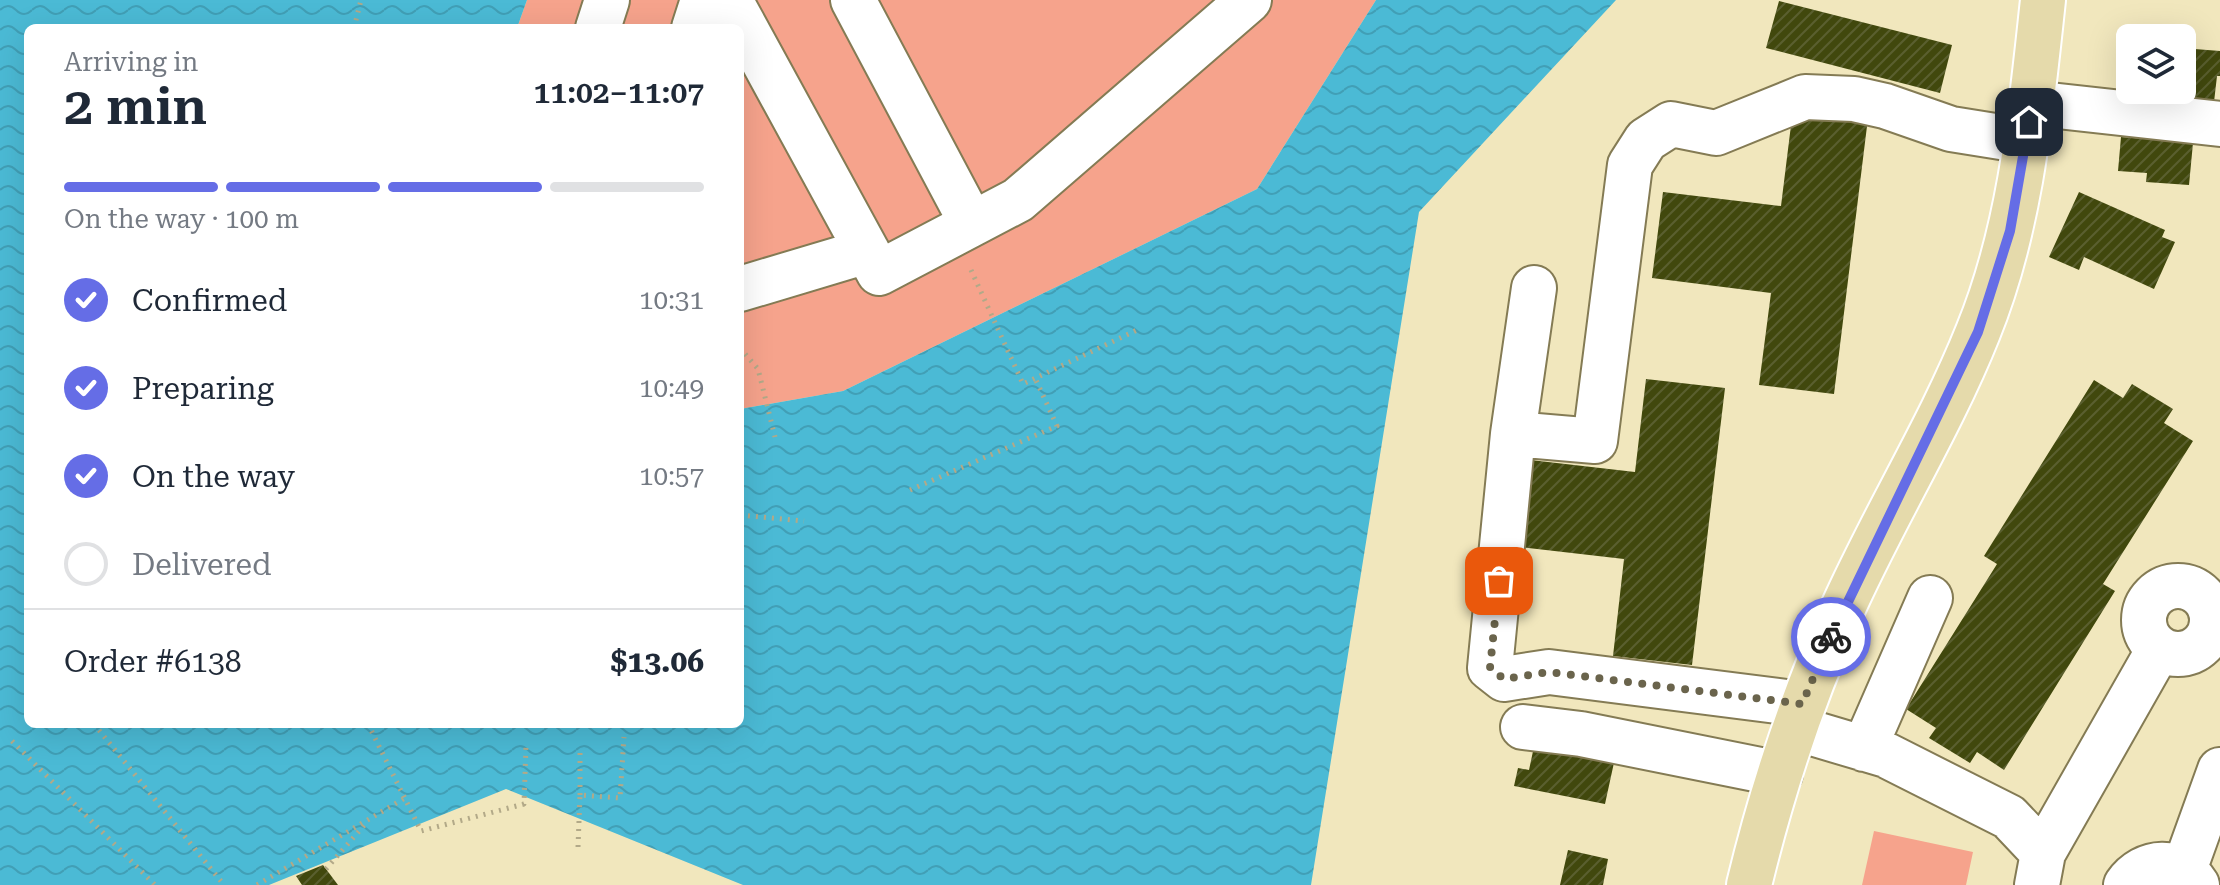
<!DOCTYPE html>
<html lang="en">
<head>
<meta charset="utf-8">
<style>
  body { margin:0; font-family:"Roboto Serif",serif; background:#f6f6f7; color:#1f2937; height:100vh; display:flex; flex-direction:column; font-size:30px; white-space:nowrap }
  * { box-sizing:border-box; margin:0 }
  p { font-size:26px; color:#747a83 }
  .icon { flex:none; width:44px; height:44px; fill:none; stroke:currentColor; stroke-width:2; stroke-linecap:round; stroke-linejoin:round }
  .map { position:relative; flex:1; overflow:hidden }
  .sheet { position:absolute; left:24px; top:24px; width:720px; height:704px; display:flex; flex-direction:column; background:#fff; border-radius:12px; box-shadow:0 8px 32px #0002 }
  .sheet>* { flex:none }
  .fabs { position:absolute; left:2116px; top:24px; display:grid; gap:16px }
  .fabs a { display:grid; place-items:center; width:80px; height:80px; border-radius:12px; background:#fff; box-shadow:0 8px 32px #0002; font-size:40px }
  .pin { position:absolute; display:grid; place-items:center; width:68px; height:68px; color:#fff; margin:-34px; border-radius:16px; box-shadow:0 4px 12px #0006 }
  .courier { position:absolute; display:grid; place-items:center; width:80px; height:80px; margin:-40px; border:6px solid #656de6; border-radius:50%; background:#fff; color:#222; box-shadow:0 2px 10px #0007 }
  .summary em { font-style:normal; font-weight:600 }
  .summary div { display:flex; flex-direction:column-reverse }
  .summary { display:flex; align-items:center; justify-content:space-between; height:136px; padding:0 40px }
  h1 { font-size:52px; font-weight:600; line-height:60px }
  .bar { display:grid; grid-template-columns:repeat(4,1fr); gap:12px 8px; align-content:center; height:96px; padding:0 40px }
  .bar i { height:10px; border-radius:6px; background:#e0e1e3 }
  .bar .current { background:#656de6 }
  .bar p { grid-column:span 4 }
  .line { display:flex; align-items:center; gap:20px; padding:0 40px; border-top:2px solid #e0e1e3 }
  .line div { flex:1 }
  ol { padding:0 40px; list-style:none }
  li { display:flex; align-items:center; gap:24px; height:88px }
  li p { margin-inline-start:auto }
  li .icon { padding:8px; border-radius:50%; background:#656de6; color:#fff; stroke-width:4 }
  li:last-child { color:#747a83 }
  li i { width:44px; height:44px; border:4px solid #e0e1e3; border-radius:50% }
  .map>svg:first-child { display:block }
  .pitch { fill:#f6a38c }
  .water { fill:url(#water-waves) }
  .building { fill:url(#building-hatch) }
  .lines { fill:none; stroke-linecap:round; stroke-linejoin:round }
  .minor-casing { stroke:#847b54; stroke-width:48 }
  .major-casing { stroke:#fff; stroke-width:48 }
  .path { stroke:#b2a988; stroke-width:5; stroke-dasharray:2 6; stroke-linecap:butt }
  .minor { stroke:#fff; stroke-width:44 }
  .major { stroke:#e5daab; stroke-width:44 }
  .done { stroke:#6a644c; stroke-width:8; stroke-dasharray:0 14.4 }
  .route { stroke:#656de6; stroke-width:10 }
</style>
</head>
<body>
<div class="map">
<svg width="2220" height="885" viewBox="0 0 2220 885">
  <defs>
    <pattern id="water-waves" width="16" height="10" patternUnits="userSpaceOnUse" patternTransform="scale(2)"><rect width="16" height="10" fill="#4bbad5"/><path d="M0 5q4-4 8 0t8 0" fill="none" stroke="#419fb6"/></pattern>
    <pattern id="building-hatch" width="6" height="6" patternUnits="userSpaceOnUse" patternTransform="scale(2)"><rect width="6" height="6" fill="#41480d"/><path d="M-1 1l2-2M0 6l6-6M5 7l2-2" fill="none" stroke="#5a5f2f"/></pattern>
  </defs>
  <rect width="100%" height="100%" fill="#f1e7bd"/>
  <path class="pitch" d="M527,0h849l-119,189 -414,202 -103,18v-381h-223z
    M1874,831l99,21 -7,33h-104z"/>
  <path class="water" d="M0,0h527l-10,28h-489v696h712v-315l103,-18 414,-202 119,-189h240l-197,212 -108,673h-568l-237,-96 -237,96h-269z"/>
  <path class="building" d="M1779,1l173,44 -12,48 -174,-45z
    M2182,48l38,3v25h-3l-3,26 -82,-8 1,-4h49z
    M1793,109l75,9 -34,276 -75,-9 12,-92 -119,-15 11,-86 118,14z
    M2121,137l72,6 -4,42 -43,-3 1,-9 -29,-2z
    M2079,192l86,38 -3,7 13,5 -21,47 -70,-32 -5,13 -30,-13z
    M1646,379l79,9 -33,277 -79,-9 11,-97 -113,-13 11,-87 113,13z
    M2094,380l29,18 9,-14 41,25 -9,14 29,18 -90,143 12,7 -111,179 -27,-18 -7,11 -41,-25 7,-10 -30,-19 91,-145 -13,-8z
    M1535,742l80,16 -10,46 -91,-18 4,-18 11,2z
    M1568,850l40,9 -5,26h-43z
    M323,865l15,20h-36l-6,-9z"/>
  <g class="lines">
    <g class="minor-casing">
      <path id="minor" d="M730,0l149,273 139,-73 231,-200
        M853,0l119,224
        M598,28l9,-28
        M694,28l9,-28
        M2032,103l188,21
        M740,289l127,-38
        M1513,434l21,-146
        M2144 620a34 34 0 1 1 68 0a34 34 0 1 1-68 0Z
        M1802,704l-253,-32 -45,7 -14,-11 23,-234 82,7 35,-276 16,-25 25,-16 45,9 89,-36 49,2 31,7 66,23 75,12
        M1523,727l58,7 199,40
        M1795,728l91,27 123,62 34,36 -6,32
        M1864,749l66,-151
        M2043,853l116,-204
        M2184,870l36,-100
        M2126,885c18,-26 54,-28 71,0"/>
    </g>
    <g class="major-casing">
      <path id="major" d="M1749,885c23,-95 53,-187 93,-275 42,-94 98,-183 136,-278 43,-105 53,-221 65,-332"/>
    </g>
    <path class="path" d="M354,28l7,-28
      M971,270l52,114 114,-54
      M740,348l18,21 17,68
      M910,490l147,-64 -22,-48
      M740,515l64,6
      M94,724l130,161
      M368,724l53,107 103,-27 2,-58
      M12,741l143,144
      M580,795v-48
      M578,847l2,-52 40,3 4,-61
      M326,869l41,-47
      M257,885l148,-87"/>
    <use href="#minor" class="minor"/>
    <use href="#major" class="major"/>
  </g>
  <g class="lines">
    <path class="done" d="M1499,581l-9,87 14,11 45,-7 253,32 29,-67"/>
    <path class="route" d="M1831,637l147,-305 32,-101 19,-109"/>
  </g>
</svg>
<div class="fabs">
<a><svg class="icon" aria-label="layers" viewBox="0 0 24 24"><path d="M12 4l9 5-9 5-9-5zM3 14l9 5 9-5"/></svg></a>
</div>
<div class="pin" style="left:1499px;top:581px;background:#ea580c"><svg class="icon" aria-label="bag" viewBox="0 0 24 24"><path d="M5 8h14l-1 12H6zM9 8a3 3 0 0 1 6 0"/></svg></div>
<div class="pin" style="left:2029px;top:122px;background:#1f2937"><svg class="icon" aria-label="home" viewBox="0 0 24 24"><path d="M3 11l9-7 9 7M6 9v11h12V9"/></svg></div>
<div class="courier" style="left:1831px;top:637px"><svg class="icon" aria-label="bike" viewBox="0 0 24 24"><circle cx="6" cy="16" r="4"/><circle cx="18" cy="16" r="4"/><path d="M6 16l4-8h5l3 8M10 8l3 8H6M13 5h3"/></svg></div>
<section class="sheet">
<div class="summary"><div><h1>2 min</h1><p>Arriving in</p></div><em>11:02–11:07</em></div>
<div class="bar"><i class="current"></i><i class="current"></i><i class="current"></i><i></i><p>On the way · 100 m</p></div>
<ol>
<li><svg class="icon" aria-label="check" viewBox="0 0 24 24"><path d="M5 12l5 5 9-10"/></svg>Confirmed<p>10:31</p></li>
<li><svg class="icon" aria-label="check" viewBox="0 0 24 24"><path d="M5 12l5 5 9-10"/></svg>Preparing<p>10:49</p></li>
<li><svg class="icon" aria-label="check" viewBox="0 0 24 24"><path d="M5 12l5 5 9-10"/></svg>On the way<p>10:57</p></li>
<li><i></i>Delivered</li>
</ol>
<div class="line" style="height:104px"><div>Order #6138</div><b>$13.06</b></div>
</section>
</div>
</body>
</html>
